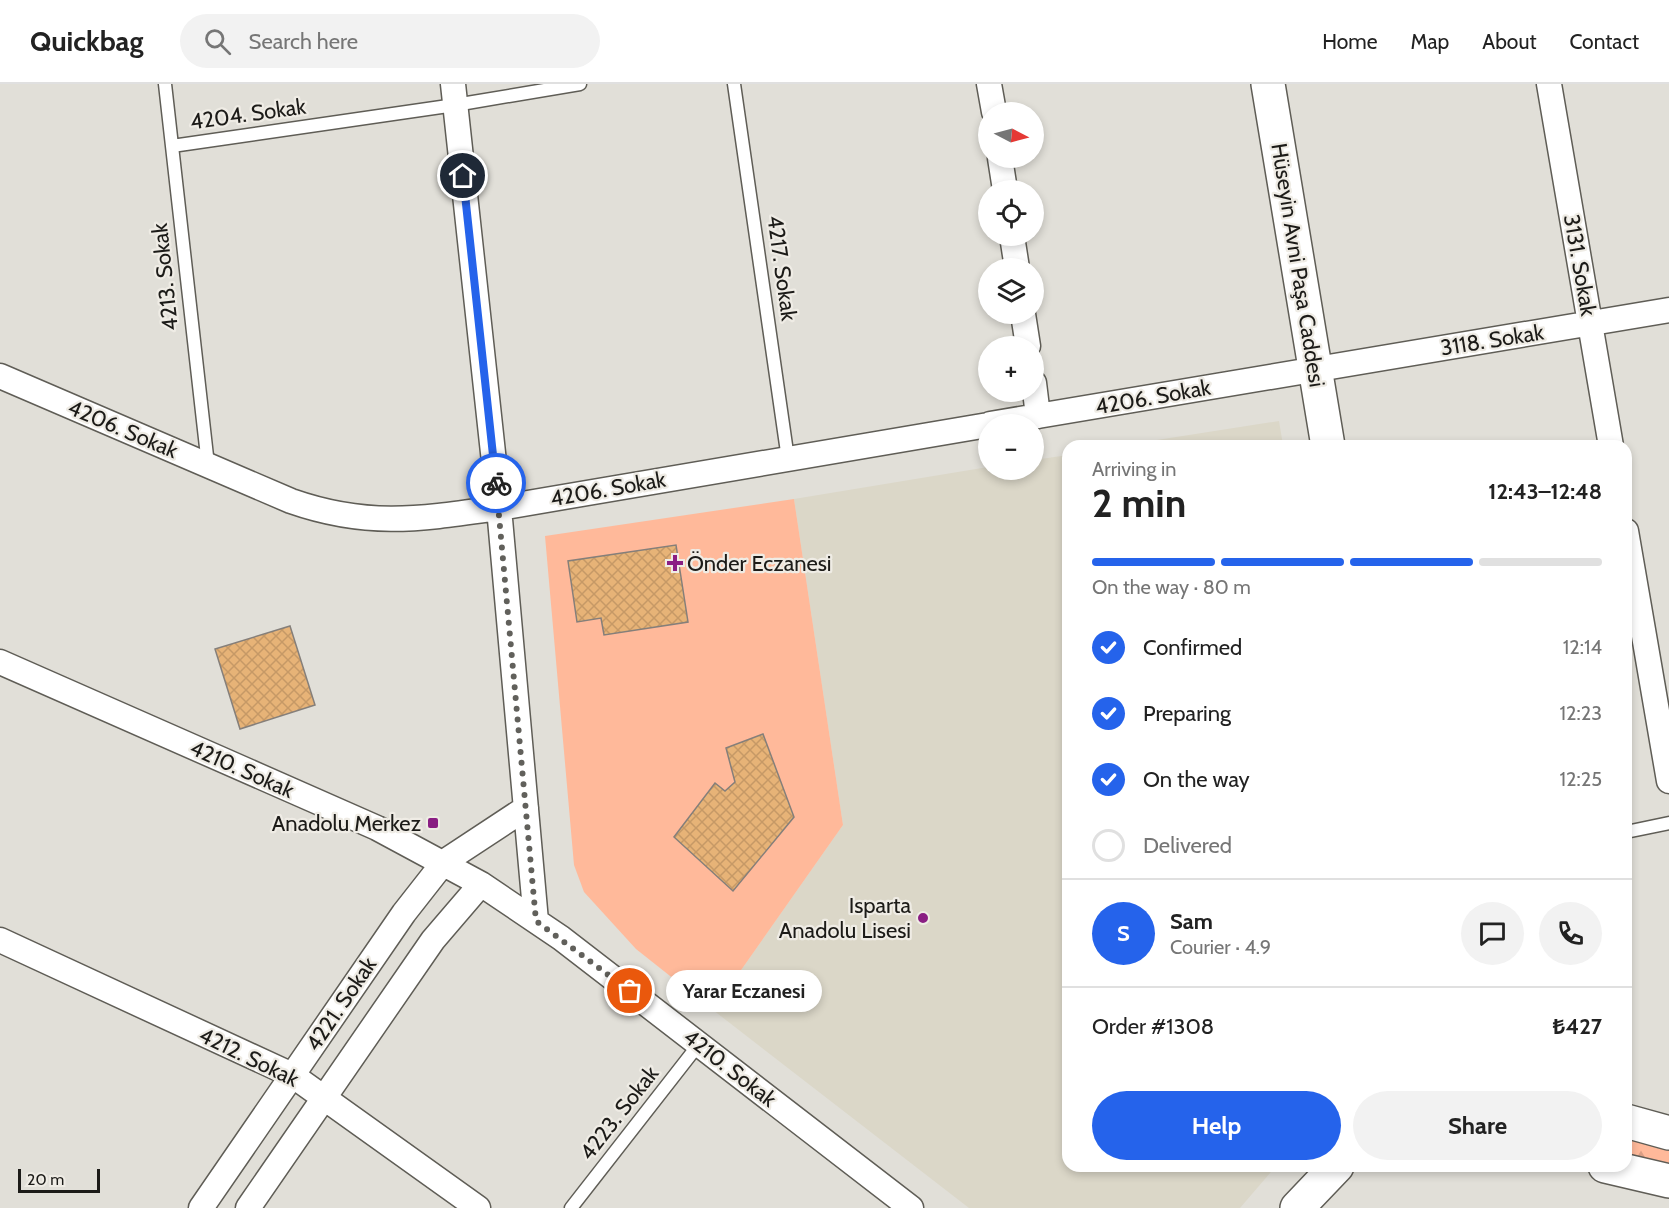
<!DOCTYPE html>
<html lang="en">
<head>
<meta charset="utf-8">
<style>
  body { margin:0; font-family:Cabin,sans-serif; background:#f2f2f2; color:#222; height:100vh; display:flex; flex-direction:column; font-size:22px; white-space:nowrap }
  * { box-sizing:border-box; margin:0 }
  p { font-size:20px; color:#767676 }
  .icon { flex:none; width:33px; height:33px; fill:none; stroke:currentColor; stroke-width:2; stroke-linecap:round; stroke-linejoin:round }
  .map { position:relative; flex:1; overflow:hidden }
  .details { position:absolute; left:1062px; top:356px; width:570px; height:732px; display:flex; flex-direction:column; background:#fff; border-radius:18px; box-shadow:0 3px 9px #0003 }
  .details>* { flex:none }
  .needle { width:39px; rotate:96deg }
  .controls { position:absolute; left:978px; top:18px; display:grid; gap:12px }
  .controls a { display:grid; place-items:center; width:66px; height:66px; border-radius:50%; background:#fff; box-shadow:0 3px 9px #0003; font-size:30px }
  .scale { position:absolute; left:18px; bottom:15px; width:82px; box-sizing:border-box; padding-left:6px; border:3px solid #1c1b18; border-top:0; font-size:16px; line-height:21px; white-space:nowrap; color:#1c1b18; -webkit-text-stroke:4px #efece5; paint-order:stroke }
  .pin { position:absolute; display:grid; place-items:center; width:51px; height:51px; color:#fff; margin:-26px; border:3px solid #fff; border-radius:50%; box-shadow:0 2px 6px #0007 }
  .courier { position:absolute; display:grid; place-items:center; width:60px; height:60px; margin:-30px; border:4px solid #2563eb; border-radius:50%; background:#fff; color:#222; box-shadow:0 2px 8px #0007 }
  .bubble { position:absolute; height:42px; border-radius:21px; background:#fff; box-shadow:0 3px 9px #0003; font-size:20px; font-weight:800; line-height:42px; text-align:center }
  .overview em { font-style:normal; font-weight:800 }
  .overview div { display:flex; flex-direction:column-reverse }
  .overview { display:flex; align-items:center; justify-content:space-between; height:102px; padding:0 30px }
  h1 { font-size:39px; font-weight:800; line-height:45px }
  .bar { display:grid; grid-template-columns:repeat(4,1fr); gap:9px 6px; align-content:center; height:72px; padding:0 30px }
  .bar i { height:8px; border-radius:4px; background:#e0e0e0 }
  .bar .selected { background:#2563eb }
  .bar p { grid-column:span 4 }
  .line { display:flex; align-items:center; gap:15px; padding:0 30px; border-top:2px solid #e0e0e0 }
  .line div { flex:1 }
  .round { display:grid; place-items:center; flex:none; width:63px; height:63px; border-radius:32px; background:#f2f2f2 }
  ol { padding:0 30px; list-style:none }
  li { display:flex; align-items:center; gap:18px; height:66px }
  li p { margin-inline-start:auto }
  li .icon { padding:6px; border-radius:50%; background:#2563eb; color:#fff; stroke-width:4 }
  li:last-child { color:#767676 }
  li i { width:33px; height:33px; border:3px solid #e0e0e0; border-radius:50% }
  .button { display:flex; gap:12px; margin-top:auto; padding:12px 30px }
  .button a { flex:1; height:69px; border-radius:36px; background:#2563eb; color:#fff; font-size:24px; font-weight:800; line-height:69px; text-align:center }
  .button a+a { background:#f2f2f2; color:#222 }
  header { display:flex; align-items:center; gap:36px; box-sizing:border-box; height:84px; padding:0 30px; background:#fff; border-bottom:2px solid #e0e0e0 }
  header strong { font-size:28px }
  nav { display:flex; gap:33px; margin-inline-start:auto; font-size:21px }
  .search { width:420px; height:54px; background:#f2f2f2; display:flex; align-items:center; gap:15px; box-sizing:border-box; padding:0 21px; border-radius:33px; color:#767676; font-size:22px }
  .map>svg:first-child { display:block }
  .built { fill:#dbd7c8 }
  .green { fill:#ffb99a }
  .forest { fill:url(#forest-firs) }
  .building { fill:url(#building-cross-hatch); stroke:#857f7a; stroke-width:1.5 }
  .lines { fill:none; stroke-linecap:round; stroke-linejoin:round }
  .lane-casing { stroke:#5f5d56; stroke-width:15 }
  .street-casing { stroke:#5f5d56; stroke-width:27 }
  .secondary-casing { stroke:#5f5d56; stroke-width:36 }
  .lane { stroke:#fff; stroke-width:12 }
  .street { stroke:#fff; stroke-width:24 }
  .secondary { stroke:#fff; stroke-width:33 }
  .done { stroke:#61605b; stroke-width:6; stroke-dasharray:0 10.8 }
  .route { stroke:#2563eb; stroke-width:8 }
  .poi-dot { fill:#8a1e83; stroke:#efece5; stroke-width:2 }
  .labels { text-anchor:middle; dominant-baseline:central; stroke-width:4.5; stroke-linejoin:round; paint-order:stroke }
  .street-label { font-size:22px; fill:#1c1b18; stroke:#efece5 }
  .poi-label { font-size:22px; fill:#1c1b18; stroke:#efece5; text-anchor:end }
</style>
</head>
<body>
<header>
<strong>Quickbag</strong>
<div class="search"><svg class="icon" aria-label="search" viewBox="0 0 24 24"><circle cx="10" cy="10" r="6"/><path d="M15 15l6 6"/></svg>Search here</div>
<nav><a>Home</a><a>Map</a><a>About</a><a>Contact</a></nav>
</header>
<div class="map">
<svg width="1669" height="1124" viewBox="0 0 1669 1124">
  <defs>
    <pattern id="forest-firs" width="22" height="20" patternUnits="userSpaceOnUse" patternTransform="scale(1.5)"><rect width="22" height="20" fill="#ffb99a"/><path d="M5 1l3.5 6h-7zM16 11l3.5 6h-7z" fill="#da9e84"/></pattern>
    <pattern id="building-cross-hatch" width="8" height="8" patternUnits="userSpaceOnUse" patternTransform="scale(1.5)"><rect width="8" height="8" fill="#e7b377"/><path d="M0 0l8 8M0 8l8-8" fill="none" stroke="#c69966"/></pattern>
  </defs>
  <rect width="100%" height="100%" fill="#e1dfd8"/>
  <path class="built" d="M1279,337l4,24h-158z
    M1068,371v711h208l-36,42h-271l-256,-198 130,-185 -49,-326 194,-32v3h46v-10z"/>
  <path class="green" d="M794,415l49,326 -130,185 -77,-61 -52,-57 -10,-27 -29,-329z"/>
  <path class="forest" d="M1626,1051l43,11v21l-43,-11z"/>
  <path class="building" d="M676,461l12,77 -84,13 -3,-17 -24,4 -9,-61z
    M290,542l25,79 -75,24 -25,-80z
    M763,650l31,83 -61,74 -59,-54 41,-54 10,8 10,-9 -9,-34z"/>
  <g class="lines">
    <g class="lane-casing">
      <path id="lane" d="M165,0l43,381
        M734,0l54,375
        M172,62l283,-41 125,-21
        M1626,748l43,-9
        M571,1124l128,-164"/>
    </g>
    <g class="street-casing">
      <path id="street" d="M453,0l46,424 37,413
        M989,0l5,28
        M1549,0l62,362
        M1000,74l5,32
        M1012,152l5,32
        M1023,230l5,32
        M0,292l291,125c77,27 130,18 208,7l489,-83
        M1034,299l4,33
        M990,340l679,-114
        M1626,447l43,250
        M0,578l377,166 104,56 80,54 350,270
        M0,856l292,135 186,133
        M201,1124l203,-295 40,-51 82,-54
        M248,1124l185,-268 48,-56"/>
    </g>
    <g class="secondary-casing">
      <path id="secondary" d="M1268,0l60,362
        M1626,1037l43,12
        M1605,1082l64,15
        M1297,1124l40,-42"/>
    </g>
    <use href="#lane" class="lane"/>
    <use href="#street" class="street"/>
    <use href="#secondary" class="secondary"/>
  </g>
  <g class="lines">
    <path class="done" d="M496,399l40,438 94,70"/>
    <path class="route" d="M463,92l33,307"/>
  </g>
  <g class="poi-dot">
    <path d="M672 470h6v6h6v6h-6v6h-6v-6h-6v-6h6z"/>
    <rect x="427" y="733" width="12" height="12" rx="3"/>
    <circle cx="923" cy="834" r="6"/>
  </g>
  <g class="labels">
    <g class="street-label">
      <text transform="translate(248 30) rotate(-8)">4204. Sokak</text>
      <text transform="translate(1298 181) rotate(81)">Hüseyin Avni Paşa Caddesi</text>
      <text transform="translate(1580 181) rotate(80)">3131. Sokak</text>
      <text transform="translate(782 184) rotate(82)">4217. Sokak</text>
      <text transform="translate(165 193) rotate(-96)">4213. Sokak</text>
      <text transform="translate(1492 256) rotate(-9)">3118. Sokak</text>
      <text transform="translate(1153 313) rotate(-10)">4206. Sokak</text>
      <text transform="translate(123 345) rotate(23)">4206. Sokak</text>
      <text transform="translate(608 405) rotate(-10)">4206. Sokak</text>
      <text transform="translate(242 685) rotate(24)">4210. Sokak</text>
      <text transform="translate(341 920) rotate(-56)">4221. Sokak</text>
      <text transform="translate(249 973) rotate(26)">4212. Sokak</text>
      <text transform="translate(730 984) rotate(38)">4210. Sokak</text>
      <text transform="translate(619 1029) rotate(-52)">4223. Sokak</text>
    </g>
    <g class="poi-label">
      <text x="687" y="479" text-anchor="start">Önder Eczanesi</text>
      <text x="421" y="739">Anadolu Merkez</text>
      <text x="911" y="821">Isparta<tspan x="911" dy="25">Anadolu Lisesi</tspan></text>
    </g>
  </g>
</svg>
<div class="controls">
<a><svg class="needle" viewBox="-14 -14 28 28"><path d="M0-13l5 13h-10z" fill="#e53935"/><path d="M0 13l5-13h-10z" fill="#767676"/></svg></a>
<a><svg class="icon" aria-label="locate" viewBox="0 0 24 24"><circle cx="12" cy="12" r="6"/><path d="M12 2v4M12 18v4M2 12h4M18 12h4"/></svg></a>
<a><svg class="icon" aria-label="layers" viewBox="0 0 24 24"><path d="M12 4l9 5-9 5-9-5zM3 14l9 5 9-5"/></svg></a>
<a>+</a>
<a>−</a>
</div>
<div class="scale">20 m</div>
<div class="pin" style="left:630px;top:907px;background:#ea580c"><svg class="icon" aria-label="bag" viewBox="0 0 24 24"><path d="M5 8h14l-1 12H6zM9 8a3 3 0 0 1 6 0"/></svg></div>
<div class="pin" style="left:463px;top:92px;background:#1f2937"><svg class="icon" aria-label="home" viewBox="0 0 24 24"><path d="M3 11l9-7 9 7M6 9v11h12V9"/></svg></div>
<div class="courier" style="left:496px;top:399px"><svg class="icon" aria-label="bike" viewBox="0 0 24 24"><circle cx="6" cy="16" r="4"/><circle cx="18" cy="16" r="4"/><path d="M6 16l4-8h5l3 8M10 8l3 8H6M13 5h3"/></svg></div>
<div class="bubble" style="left:666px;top:886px;width:156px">Yarar Eczanesi</div>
<section class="details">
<div class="overview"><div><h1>2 min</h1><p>Arriving in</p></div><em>12:43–12:48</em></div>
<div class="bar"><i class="selected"></i><i class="selected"></i><i class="selected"></i><i></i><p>On the way · 80 m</p></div>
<ol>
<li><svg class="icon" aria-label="check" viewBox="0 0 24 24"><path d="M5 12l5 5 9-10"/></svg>Confirmed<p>12:14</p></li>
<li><svg class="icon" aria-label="check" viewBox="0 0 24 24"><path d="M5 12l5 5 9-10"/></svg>Preparing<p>12:23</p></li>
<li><svg class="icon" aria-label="check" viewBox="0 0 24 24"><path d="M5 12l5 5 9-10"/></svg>On the way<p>12:25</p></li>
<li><i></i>Delivered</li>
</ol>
<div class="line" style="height:108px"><b class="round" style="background:#2563eb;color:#fff">S</b><div><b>Sam</b><p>Courier · 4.9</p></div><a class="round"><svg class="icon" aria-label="chat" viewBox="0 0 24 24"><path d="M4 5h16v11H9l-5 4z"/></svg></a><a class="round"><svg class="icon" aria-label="phone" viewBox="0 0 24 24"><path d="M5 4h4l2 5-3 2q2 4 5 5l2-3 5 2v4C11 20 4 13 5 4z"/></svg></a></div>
<div class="line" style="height:78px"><div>Order #1308</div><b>₺427</b></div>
<div class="button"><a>Help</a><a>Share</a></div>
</section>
</div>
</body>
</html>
